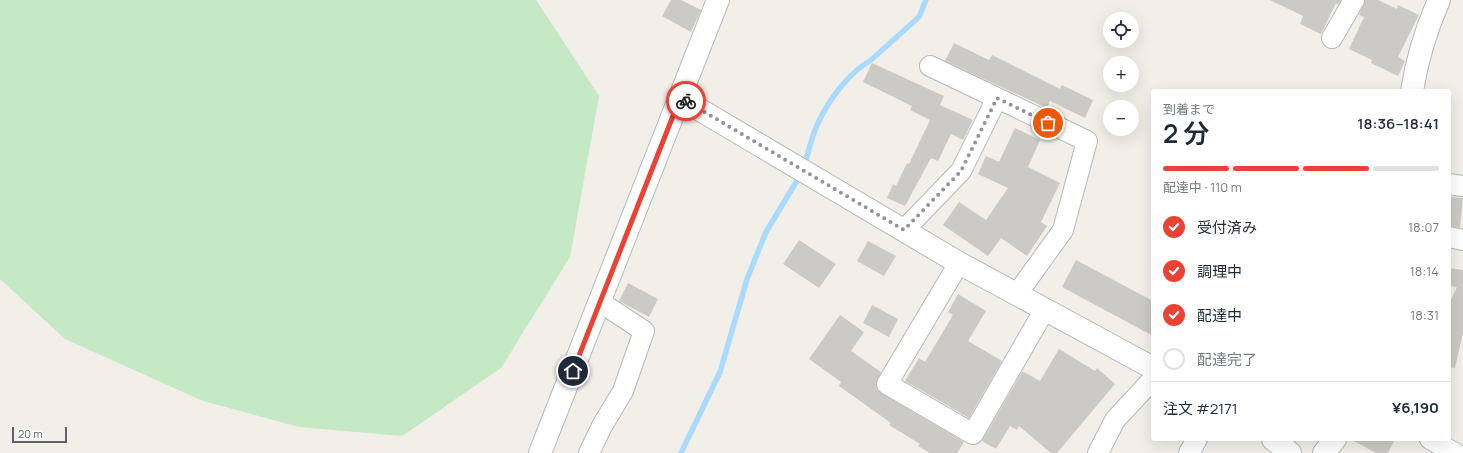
<!DOCTYPE html>
<html lang="ja">
<head>
<meta charset="utf-8">
<style>
  body { margin:0; font-family:Manrope,"Noto Sans JP",sans-serif; background:#f2f2f3; color:#1f2937; height:100vh; display:flex; flex-direction:column; font-size:15px; white-space:nowrap }
  * { box-sizing:border-box; margin:0 }
  p { font-size:13px; color:#747a83 }
  .icon { flex:none; width:22px; height:22px; fill:none; stroke:currentColor; stroke-width:2; stroke-linecap:round; stroke-linejoin:round }
  .map { position:relative; flex:1; overflow:hidden }
  .details { position:absolute; left:1151px; top:89px; width:300px; height:352px; display:flex; flex-direction:column; background:#fff; border-radius:4px; box-shadow:0 4px 16px #0002 }
  .details>* { flex:none }
  .fabs { position:absolute; left:1103px; top:12px; display:grid; gap:8px }
  .fabs a { display:grid; place-items:center; width:36px; height:36px; border-radius:50%; background:#fff; box-shadow:0 4px 16px #0002; font-size:20px }
  .scale { position:absolute; left:12px; bottom:10px; width:55px; box-sizing:border-box; padding-left:4px; border:2px solid #5f6368; border-top:0; font-size:11px; line-height:14px; white-space:nowrap; color:#5f6368; -webkit-text-stroke:3px #fff; paint-order:stroke }
  .pin { position:absolute; display:grid; place-items:center; width:34px; height:34px; color:#fff; margin:-17px; border:2px solid #fff; border-radius:50%; box-shadow:0 1px 4px #0007 }
  .courier { position:absolute; display:grid; place-items:center; width:40px; height:40px; margin:-20px; border:3px solid #ea4335; border-radius:50%; background:#fff; color:#222; box-shadow:0 1px 5px #0007 }
  .head em { font-style:normal; font-weight:600 }
  .head div { display:flex; flex-direction:column-reverse }
  .head { display:flex; align-items:center; justify-content:space-between; height:68px; padding:0 12px }
  h1 { font-size:26px; font-weight:600; line-height:30px }
  .bar { display:grid; grid-template-columns:repeat(4,1fr); gap:6px 4px; align-content:center; height:48px; padding:0 12px }
  .bar i { height:5px; border-radius:3px; background:#e0e1e3 }
  .bar .on { background:#ea4335 }
  .bar p { grid-column:span 4 }
  .line { display:flex; align-items:center; gap:10px; padding:0 12px; border-top:1px solid #e0e1e3 }
  .line div { flex:1 }
  ol { padding:0 12px; list-style:none }
  li { display:flex; align-items:center; gap:12px; height:44px }
  li p { margin-inline-start:auto }
  li .icon { padding:4px; border-radius:50%; background:#ea4335; color:#fff; stroke-width:4 }
  li:last-child { color:#747a83 }
  li i { width:22px; height:22px; border:2px solid #e0e1e3; border-radius:50% }
  .map>svg:first-child { display:block }
  .green { fill:#c5e8c5 }
  .lines { fill:none; stroke-linecap:round; stroke-linejoin:round }
  .stream { stroke:#aadaff; stroke-width:5.5 }
  .building { fill:#cccac5 }
  .minor-casing { stroke:#b5b8bc; stroke-width:22 }
  .tertiary-casing { stroke:#b5b8bc; stroke-width:24 }
  .secondary-casing { stroke:#b6babf; stroke-width:24 }
  .minor { stroke:#fff; stroke-width:20 }
  .tertiary { stroke:#fff; stroke-width:22 }
  .secondary { stroke:#fff; stroke-width:22 }
  .done { stroke:#929495; stroke-width:4; stroke-dasharray:0 7.2 }
  .route { stroke:#ea4335; stroke-width:5 }
</style>
</head>
<body>
<div class="map">
<svg width="1463" height="453" viewBox="0 0 1463 453">
  <rect width="100%" height="100%" fill="#f1efe8"/>
  <path class="green" d="M0,0h536l63,96 -29,161 -69,111 -99,68 -103,-9 -96,-26 -138,-62 -65,-60z"/>
  <g class="lines">
    <path class="stream" d="M804,166c5,-15 8,-32 15,-45 11,-23 30,-48 52,-61l48,-43 7,-17
      M681,453l39,-81 27,-93 19,-47 35,-58"/>
  </g>
  <path class="building" d="M671,0h10l20,10 -10,22 -29,-16z
    M1270,0h71l-3,5 -2,-2 -15,31 -21,-10 3,-8z
    M1365,0h13l19,9 1,-4 21,10 -21,42 7,4 -7,15 -27,-13 1,-3 -23,-11 15,-32 -5,-2z
    M954,43l35,17 3,-5 68,34 2,-4 31,15 -8,18 -35,-17 -3,7 -102,-47z
    M872,63l72,33 -4,9 33,15 -10,20 -12,-6 -13,27 -7,-3 -26,48 -18,-8 6,-14 3,2 11,-23 2,1 21,-44 -20,-10 2,-4 -49,-24z
    M1015,128l25,12 -12,27 32,16 -19,39 6,4 -20,30 -26,-18 -13,18 -45,-31 16,-23 27,18 22,-32 -30,-14 8,-18 13,6z
    M1449,197l14,1 -3,30 -11,-2z
    M799,240l37,24 -17,24 -36,-24z
    M868,241l28,15 -12,20 -27,-15z
    M1076,260l77,41v35l-91,-49z
    M1449,268l14,2v63l-8,35 -6,-1v-63l8,-17 -8,-1z
    M628,283l30,16 -9,18 -30,-16z
    M958,294l28,17 -18,30 34,20 -33,57 -64,-37 14,-23 6,4 28,-47 -5,-3z
    M872,305l26,14 -9,18 -26,-14z
    M840,315l24,17 -13,19 30,21 -5,12 1,6 87,52 -7,11h-27l-12,-7 2,-2 -31,-19 2,-2 -52,-37 2,-4 -32,-23z
    M1059,349l36,22 2,-3 18,16 -58,69h-6l-32,-27 -2,4 -7,-4 -14,23 -14,-8 40,-69h2l16,9z
    M1350,439h45l-7,14h-12z"/>
  <g class="lines">
    <g class="minor-casing">
      <path id="minor" d="M1332,38l22,-38
        M930,66l157,75 -24,89 -46,64
        M1449,184l14,2
        M904,230l57,-59 36,-73
        M1449,237l14,3
        M959,263l-72,121 86,50 72,-125
        M1430,439l25,14
        M589,453l13,-27 21,-35 21,-60 -44,-29
        M1098,453l17,-33 38,-41
        M1189,453l8,-14"/>
    </g>
    <g class="tertiary-casing">
      <path id="tertiary" d="M1412,91c5,-32 14,-61 27,-91
        M680,98l279,165 194,105
        M1273,439l17,14
        M1324,453l11,-14"/>
    </g>
    <g class="secondary-casing">
      <path id="secondary" d="M540,453l178,-453"/>
    </g>
    <use href="#minor" class="minor"/>
    <use href="#tertiary" class="tertiary"/>
    <use href="#secondary" class="secondary"/>
  </g>
  <g class="lines">
    <path class="done" d="M686,101l218,129 57,-59 36,-73 51,25"/>
    <path class="route" d="M573,371l107,-273 6,3"/>
  </g>
</svg>
<div class="fabs">
<a><svg class="icon" aria-label="locate" viewBox="0 0 24 24"><circle cx="12" cy="12" r="6"/><path d="M12 2v4M12 18v4M2 12h4M18 12h4"/></svg></a>
<a>+</a>
<a>−</a>
</div>
<div class="scale">20 m</div>
<div class="pin" style="left:1048px;top:123px;background:#ea580c"><svg class="icon" aria-label="bag" viewBox="0 0 24 24"><path d="M5 8h14l-1 12H6zM9 8a3 3 0 0 1 6 0"/></svg></div>
<div class="pin" style="left:573px;top:371px;background:#1f2937"><svg class="icon" aria-label="home" viewBox="0 0 24 24"><path d="M3 11l9-7 9 7M6 9v11h12V9"/></svg></div>
<div class="courier" style="left:686px;top:101px"><svg class="icon" aria-label="bike" viewBox="0 0 24 24"><circle cx="6" cy="16" r="4"/><circle cx="18" cy="16" r="4"/><path d="M6 16l4-8h5l3 8M10 8l3 8H6M13 5h3"/></svg></div>
<section class="details">
<div class="head"><div><h1>2 分</h1><p>到着まで</p></div><em>18:36–18:41</em></div>
<div class="bar"><i class="on"></i><i class="on"></i><i class="on"></i><i></i><p>配達中 · 110 m</p></div>
<ol>
<li><svg class="icon" aria-label="check" viewBox="0 0 24 24"><path d="M5 12l5 5 9-10"/></svg>受付済み<p>18:07</p></li>
<li><svg class="icon" aria-label="check" viewBox="0 0 24 24"><path d="M5 12l5 5 9-10"/></svg>調理中<p>18:14</p></li>
<li><svg class="icon" aria-label="check" viewBox="0 0 24 24"><path d="M5 12l5 5 9-10"/></svg>配達中<p>18:31</p></li>
<li><i></i>配達完了</li>
</ol>
<div class="line" style="height:52px"><div>注文 #2171</div><b>¥6,190</b></div>
</section>
</div>
</body>
</html>
